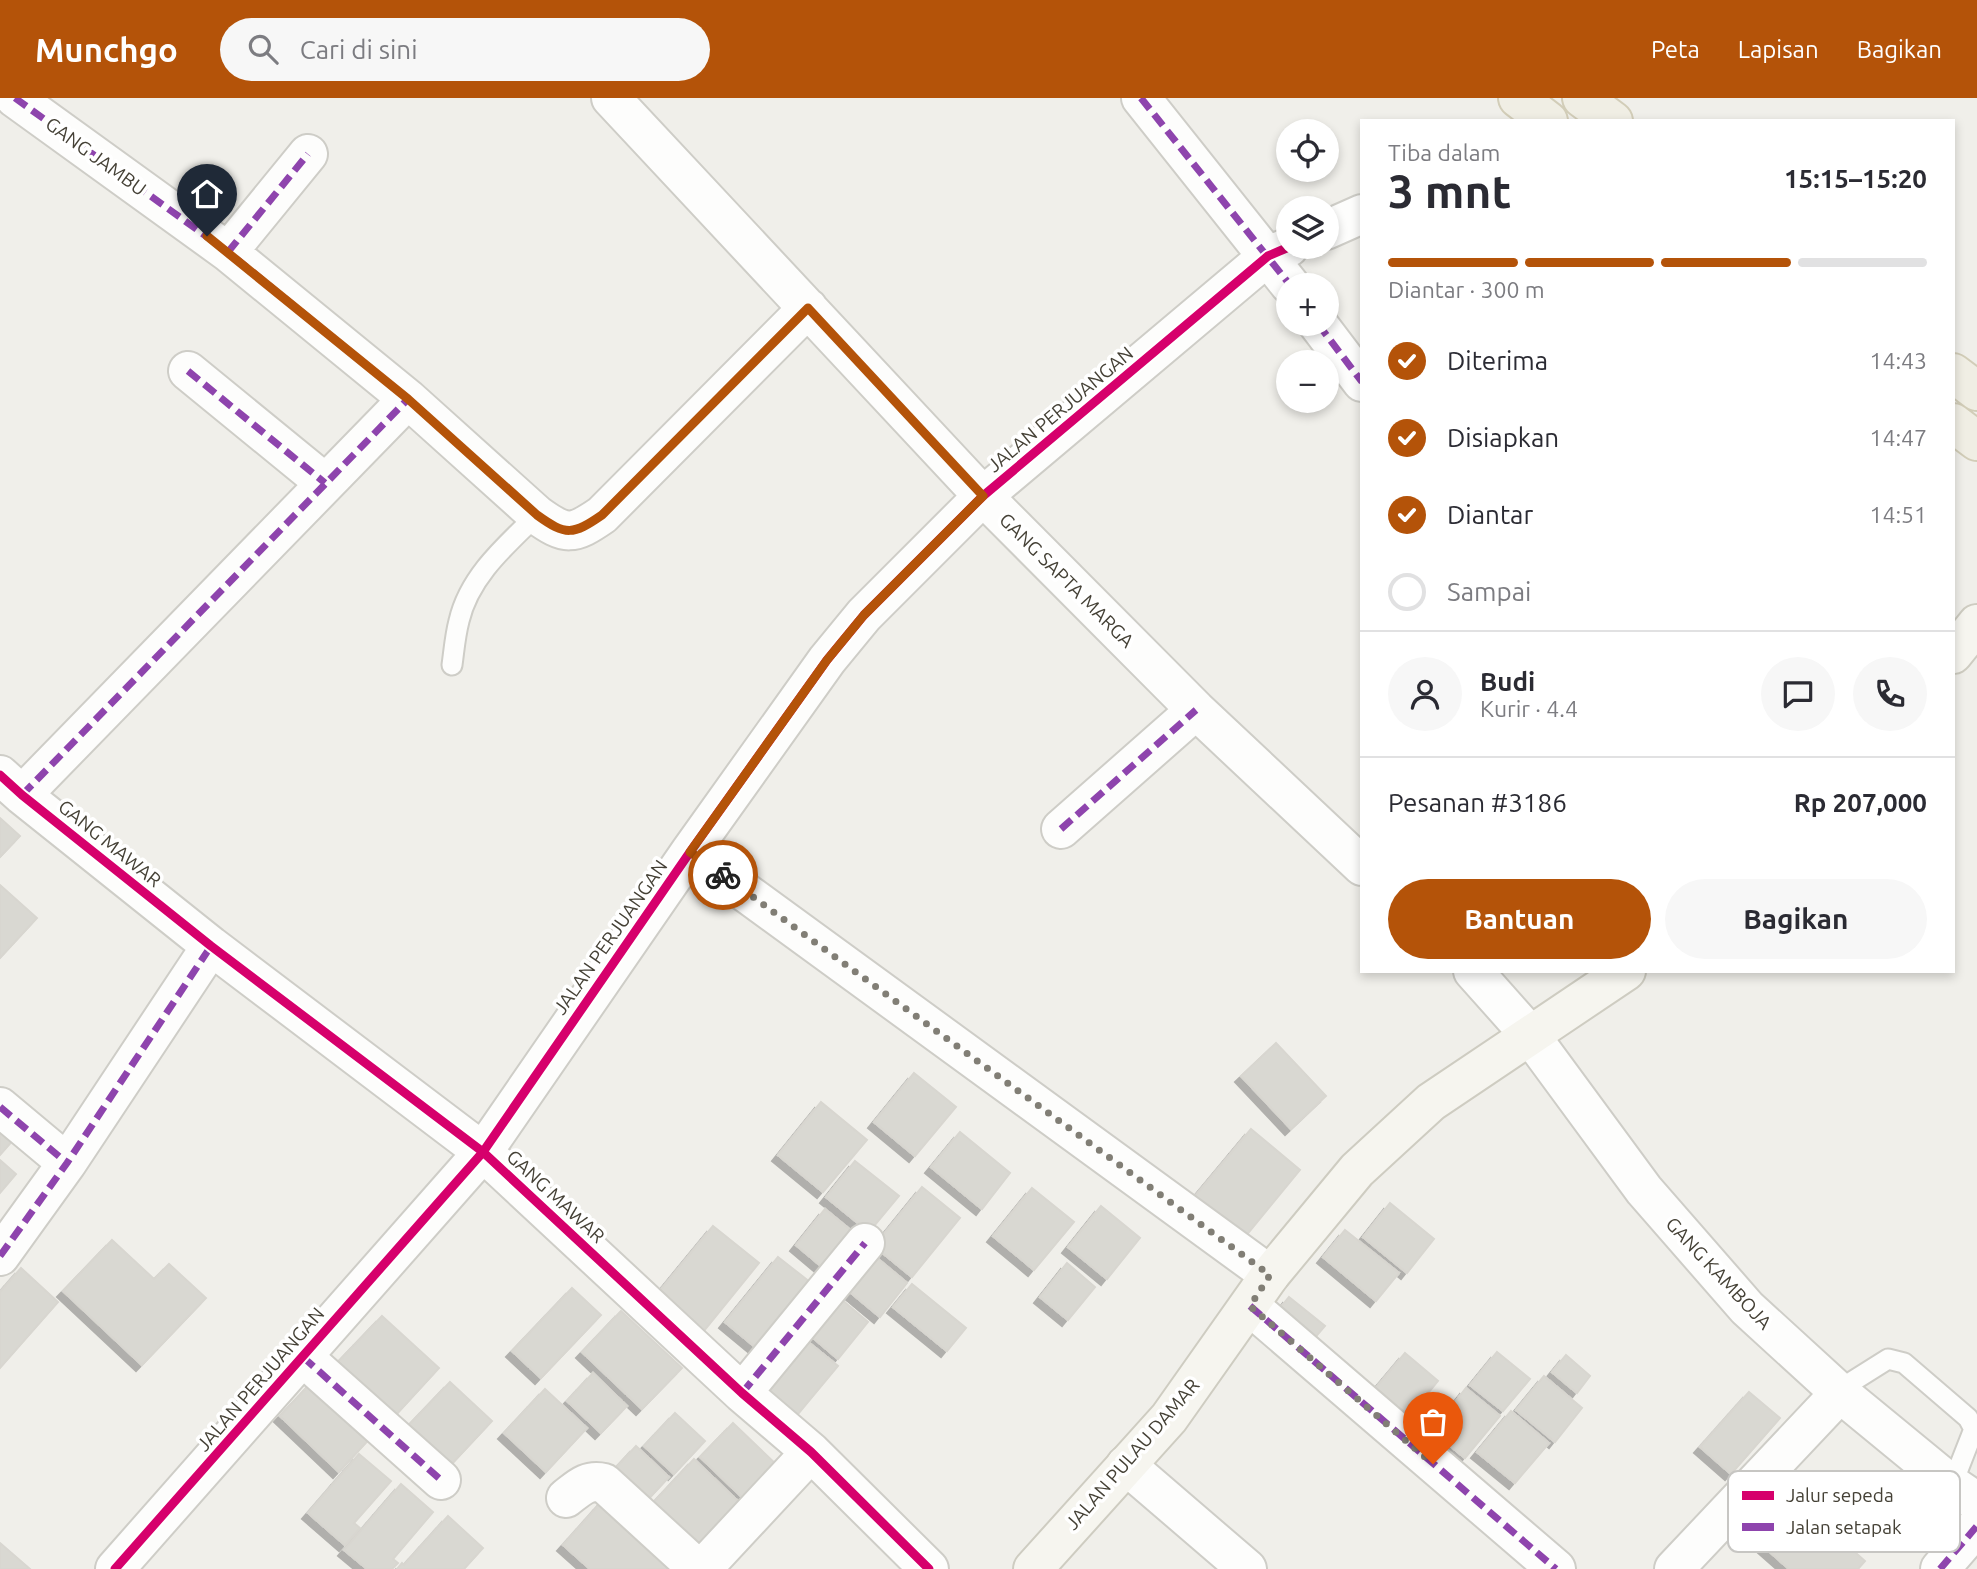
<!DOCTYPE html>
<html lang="id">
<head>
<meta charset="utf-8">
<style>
  body { margin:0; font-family:Ubuntu,sans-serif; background:#f7f7f7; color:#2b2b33; height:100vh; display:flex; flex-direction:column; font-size:26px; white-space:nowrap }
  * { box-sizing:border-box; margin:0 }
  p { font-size:23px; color:#7c7c81 }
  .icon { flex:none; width:38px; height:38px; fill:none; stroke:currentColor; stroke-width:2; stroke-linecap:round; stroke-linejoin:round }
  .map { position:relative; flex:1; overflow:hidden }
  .drawer { position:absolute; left:1360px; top:21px; width:595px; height:854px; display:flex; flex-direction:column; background:#fff; border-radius:0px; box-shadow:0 4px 10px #0003 }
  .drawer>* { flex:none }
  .controls { position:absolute; left:1276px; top:21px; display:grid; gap:14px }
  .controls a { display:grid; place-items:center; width:63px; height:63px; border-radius:50%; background:#fff; box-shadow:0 4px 10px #0003; font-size:35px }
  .pin { position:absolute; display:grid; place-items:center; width:60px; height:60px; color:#fff; margin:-72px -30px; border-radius:50% 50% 50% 0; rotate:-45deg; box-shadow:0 0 7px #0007 }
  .pin .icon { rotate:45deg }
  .courier { position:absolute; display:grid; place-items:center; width:70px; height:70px; margin:-35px; border:5px solid #b45309; border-radius:50%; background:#fff; color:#222; box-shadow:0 2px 9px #0007 }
  .head em { font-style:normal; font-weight:700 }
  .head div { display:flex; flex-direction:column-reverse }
  .head { display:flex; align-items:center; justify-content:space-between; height:119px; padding:0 28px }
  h1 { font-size:46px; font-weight:700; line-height:52px }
  .bar { display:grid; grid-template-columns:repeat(4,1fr); gap:10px 7px; align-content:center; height:84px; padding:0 28px }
  .bar i { height:9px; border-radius:5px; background:#e1e1e2 }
  .bar .on { background:#b45309 }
  .bar p { grid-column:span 4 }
  .line { display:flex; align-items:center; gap:18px; padding:0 28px; border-top:2px solid #e1e1e2 }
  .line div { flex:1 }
  .round { display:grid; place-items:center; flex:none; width:74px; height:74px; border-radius:37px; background:#f7f7f7 }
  ol { padding:0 28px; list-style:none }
  li { display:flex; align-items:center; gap:21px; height:77px }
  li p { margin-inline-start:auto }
  li .icon { padding:7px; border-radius:50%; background:#b45309; color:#fff; stroke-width:4 }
  li:last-child { color:#7c7c81 }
  li i { width:38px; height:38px; border:4px solid #e1e1e2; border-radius:50% }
  .button { display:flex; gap:14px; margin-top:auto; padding:14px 28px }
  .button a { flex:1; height:80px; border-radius:42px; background:#b45309; color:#fff; font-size:28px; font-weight:700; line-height:80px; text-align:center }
  .button a+a { background:#f7f7f7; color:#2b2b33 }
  header { display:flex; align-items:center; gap:42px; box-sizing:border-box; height:98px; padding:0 35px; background:#b45309; color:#fff }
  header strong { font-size:33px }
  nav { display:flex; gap:38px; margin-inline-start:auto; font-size:24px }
  .search { width:490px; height:63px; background:#f7f7f7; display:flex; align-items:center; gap:18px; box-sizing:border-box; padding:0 24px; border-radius:38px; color:#7c7c81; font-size:26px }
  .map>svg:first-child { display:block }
  .building { fill:#d9d8d2; stroke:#d8d6d0; stroke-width:2; filter:url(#shadow) }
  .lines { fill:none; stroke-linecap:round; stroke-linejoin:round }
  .lane-casing { stroke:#cecdc7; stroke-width:23 }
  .street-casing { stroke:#cecdc7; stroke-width:42 }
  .secondary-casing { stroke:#ceccc1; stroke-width:42 }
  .primary-casing { stroke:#d2cdb8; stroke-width:42 }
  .lane { stroke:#fdfdfc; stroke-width:19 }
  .street { stroke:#fdfdfc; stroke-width:38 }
  .secondary { stroke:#f6f5ef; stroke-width:38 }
  .primary { stroke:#f0eee4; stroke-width:38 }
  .quiet { stroke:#8e44ad; stroke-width:7; stroke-dasharray:14 7; stroke-linecap:butt }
  .cycleway-casing { stroke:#fff; stroke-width:13 }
  .cycleway { stroke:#d6006c; stroke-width:9 }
  .done { stroke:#817e75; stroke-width:7; stroke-dasharray:0 12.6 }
  .route { stroke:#b45309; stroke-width:9 }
  .labels { text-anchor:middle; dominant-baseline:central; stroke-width:7; stroke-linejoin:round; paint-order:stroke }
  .street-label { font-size:19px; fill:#454136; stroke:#fff }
  .key { fill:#fff; stroke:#c7c6c3; stroke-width:2 }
  .key-label { font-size:19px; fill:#454136 }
</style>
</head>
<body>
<header>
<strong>Munchgo</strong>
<div class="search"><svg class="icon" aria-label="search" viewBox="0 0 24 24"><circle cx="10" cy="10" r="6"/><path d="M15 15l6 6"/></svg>Cari di sini</div>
<nav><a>Peta</a><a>Lapisan</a><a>Bagikan</a></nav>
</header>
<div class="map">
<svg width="1977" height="1471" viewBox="0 0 1977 1471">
  <defs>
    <filter id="shadow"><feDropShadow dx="-6" dy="6" stdDeviation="0" flood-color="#0004"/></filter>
  </defs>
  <rect width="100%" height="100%" fill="#f0efea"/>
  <path class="building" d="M0,720l20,18 -20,21z
    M0,787l37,33 -37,40z
    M1276,945l50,53 -35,33 -50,-53z
    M914,975l42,34 -41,49 -41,-34z
    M821,1004l46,38 -44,52 -45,-37z
    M0,1029l14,12 -14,16z
    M1251,1031l49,41 -60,73 -50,-41z
    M960,1034l50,41 -28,36 -51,-42z
    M0,1062l16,14 -16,19z
    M855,1063l44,35 -30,36 -43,-35z
    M922,1089l38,31 -48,59 -38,-31z
    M1032,1090l42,34 -40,48 -41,-34z
    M1390,1105l44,36 -27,34 -44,-36z
    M1101,1108l39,32 -33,41 -39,-32z
    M825,1111l40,33 -30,36 -39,-33z
    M713,1128l46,37 -56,69 -46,-38z
    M1345,1132l54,43 -23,28 -53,-44z
    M112,1142l42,39 15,-15 37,34 -64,67 -79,-74z
    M778,1159l42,33 -54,66 -41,-34z
    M877,1160l30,25 -27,34 -30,-25z
    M1067,1165l28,24 -27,33 -28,-23z
    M21,1170l37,34 -58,66v-76z
    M912,1186l54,44 -19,23 -54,-44z
    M572,1190l29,27 -60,63 -29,-27z
    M1289,1199l36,29 -19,22 -35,-29z
    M841,1201l27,23 -30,37 -27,-23z
    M621,1213l61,57 -40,41 -60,-57z
    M382,1218l57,52 -45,49 -57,-54z
    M807,1243l31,25 -45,54 -30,-25z
    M1497,1254l33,27 -27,32 -33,-26z
    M1405,1255l33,28 -36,44 -34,-28z
    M1566,1257l24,21 -13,17 -25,-21z
    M593,1275l34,33 -26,27 -34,-32z
    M1544,1278l38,32 -27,34 -39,-32z
    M315,1281l58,56 -34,37 -59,-56z
    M450,1284l42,39 -44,47 -42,-40z
    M1466,1290l34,28 -35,42 -33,-27z
    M545,1291l42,39 -41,44 -42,-39z
    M1749,1294l31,26 -49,56 -31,-27z
    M1511,1313l38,32 -34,40 -38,-31z
    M675,1315l30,28 -31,33 -30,-28z
    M733,1325l47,45 -33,34 -47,-45z
    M636,1348l33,31 -27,29 -33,-31z
    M359,1356l32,27 -37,42 6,5 -15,17 -37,-32z
    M694,1361l45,43 -42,44 -45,-42z
    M401,1386l32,28 -40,47 5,4 -6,6h-25l-23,-19z
    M605,1400l73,71h-88l-27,-24z
    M1801,1406l64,57 -7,8h-69l-25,-22z
    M448,1418l35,32 -19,21h-67l5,-6 2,2z
    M0,1445l30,26h-30z"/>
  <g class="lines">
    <g class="lane-casing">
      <path id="lane" d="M452,567c2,-14 3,-29 7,-44 10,-44 46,-75 78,-106
        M1840,1295l13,-12 35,-22 16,4 64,55 6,11 -22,56"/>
    </g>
    <g class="street-casing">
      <path id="street" d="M15,0l213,154 180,147 129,116c29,21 36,20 65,0l206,-207
        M611,0l372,398 213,214 166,156
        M1141,0l149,187
        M1326,132l36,-16
        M228,154l80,-98
        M1318,226l44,58
        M188,273l137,112
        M0,677l22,20 189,151 272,206 259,241 69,59 118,117
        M22,697l386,-396
        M1061,731l135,-119
        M690,754l580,423
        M1473,873l57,64 114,155 103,118 93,85 112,92 25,17
        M0,1009l67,56
        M0,1158l67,-93 144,-217
        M1250,1208l306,263
        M303,1259l138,123
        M742,1295l123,-150
        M1126,1367l121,104
        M566,1400c13,-10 21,-19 38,-15l94,86
        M115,1471l368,-417 207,-300 137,-192 37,-45 119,-119 285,-240 21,-9
        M702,1471l109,-117
        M1674,1471l166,-176
        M1940,1471l37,-43"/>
    </g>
    <g class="secondary-casing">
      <path id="secondary" d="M1953,556l24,-30
        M1033,1471l136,-151 101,-143 87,-105 74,-68 195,-131"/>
    </g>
    <g class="primary-casing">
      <path id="primary" d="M1518,0l30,23
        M1582,0l31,23
        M1953,275l24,18
        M1953,325l24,18"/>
    </g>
    <use href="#lane" class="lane"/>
    <use href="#street" class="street"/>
    <use href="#secondary" class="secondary"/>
    <use href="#primary" class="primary"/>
    <path class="quiet" d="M15,0l213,154 180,147 129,116c29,21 36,20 65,0l206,-207
      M1141,0l149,187
      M228,154l80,-98
      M1318,226l44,58
      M188,273l137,112
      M22,697l386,-396
      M1061,731l135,-119
      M0,1009l67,56
      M0,1158l67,-93 144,-217
      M1250,1208l306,263
      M303,1259l138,123
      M742,1295l123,-150
      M1940,1471l37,-43"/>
    <g class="cycleway-casing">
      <path id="cycleway" d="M0,677l22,20 189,151 272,206 259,241 69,59 118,117
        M115,1471l368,-417 207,-300 137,-192 37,-45 119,-119 285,-240 21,-9"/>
    </g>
    <use href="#cycleway" class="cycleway"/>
  </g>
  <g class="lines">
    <path class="done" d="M723,777l547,400 -20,31 183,158"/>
    <path class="route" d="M207,138l201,163 129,116c29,21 36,20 65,0l206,-207 175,188 -119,119 -37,45 -137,192 33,23"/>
  </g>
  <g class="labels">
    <g class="street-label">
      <text transform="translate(96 58) rotate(36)">GANG JAMBU</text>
      <text transform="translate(1060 311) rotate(-40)">JALAN PERJUANGAN</text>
      <text transform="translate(1067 482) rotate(45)">GANG SAPTA MARGA</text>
      <text transform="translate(110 745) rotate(39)">GANG MAWAR</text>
      <text transform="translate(610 839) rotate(-55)">JALAN PERJUANGAN</text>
      <text transform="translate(556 1098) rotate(43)">GANG MAWAR</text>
      <text transform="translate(1719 1175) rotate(47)">GANG KAMBOJA</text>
      <text transform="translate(260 1281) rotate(-49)">JALAN PERJUANGAN</text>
      <text transform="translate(1132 1356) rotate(-49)">JALAN PULAU DAMAR</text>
    </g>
  </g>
  <rect x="1728" y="1373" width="232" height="81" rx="10" class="key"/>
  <rect x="1742" y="1393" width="32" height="9" fill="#d6006c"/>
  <rect x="1742" y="1425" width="32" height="8" fill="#8e44ad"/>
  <g class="key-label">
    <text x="1786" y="1404">Jalur sepeda</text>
    <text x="1786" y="1436">Jalan setapak</text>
  </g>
</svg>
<div class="controls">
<a><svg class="icon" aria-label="locate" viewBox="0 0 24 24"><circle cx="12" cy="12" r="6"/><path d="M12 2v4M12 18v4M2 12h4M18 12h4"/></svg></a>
<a><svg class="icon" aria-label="layers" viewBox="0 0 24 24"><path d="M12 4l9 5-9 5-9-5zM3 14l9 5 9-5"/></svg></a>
<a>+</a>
<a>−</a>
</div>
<div class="pin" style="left:1433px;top:1366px;background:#ea580c"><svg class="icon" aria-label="bag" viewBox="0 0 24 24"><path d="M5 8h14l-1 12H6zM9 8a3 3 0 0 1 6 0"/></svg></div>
<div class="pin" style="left:207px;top:138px;background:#1f2937"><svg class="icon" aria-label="home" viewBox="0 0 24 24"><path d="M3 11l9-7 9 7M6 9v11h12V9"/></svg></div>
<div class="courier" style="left:723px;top:777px"><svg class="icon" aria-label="bike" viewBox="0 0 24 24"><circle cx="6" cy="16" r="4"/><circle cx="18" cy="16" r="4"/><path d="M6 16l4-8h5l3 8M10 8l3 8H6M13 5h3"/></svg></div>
<section class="drawer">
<div class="head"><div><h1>3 mnt</h1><p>Tiba dalam</p></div><em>15:15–15:20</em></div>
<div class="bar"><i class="on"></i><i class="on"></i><i class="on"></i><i></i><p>Diantar · 300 m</p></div>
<ol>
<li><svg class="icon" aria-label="check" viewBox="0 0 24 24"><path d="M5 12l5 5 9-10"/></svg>Diterima<p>14:43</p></li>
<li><svg class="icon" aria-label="check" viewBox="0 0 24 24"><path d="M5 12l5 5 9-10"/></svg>Disiapkan<p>14:47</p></li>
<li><svg class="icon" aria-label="check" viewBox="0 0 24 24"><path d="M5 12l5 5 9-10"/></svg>Diantar<p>14:51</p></li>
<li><i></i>Sampai</li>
</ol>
<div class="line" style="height:126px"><a class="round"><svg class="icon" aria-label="person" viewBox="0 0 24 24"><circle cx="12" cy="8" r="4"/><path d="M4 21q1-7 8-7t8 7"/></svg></a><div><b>Budi</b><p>Kurir · 4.4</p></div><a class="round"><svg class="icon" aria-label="chat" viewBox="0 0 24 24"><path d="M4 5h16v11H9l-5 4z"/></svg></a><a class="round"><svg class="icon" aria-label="phone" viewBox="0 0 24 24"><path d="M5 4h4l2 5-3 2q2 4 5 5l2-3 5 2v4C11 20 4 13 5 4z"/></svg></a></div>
<div class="line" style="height:91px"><div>Pesanan #3186</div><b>Rp 207,000</b></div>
<div class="button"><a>Bantuan</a><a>Bagikan</a></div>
</section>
</div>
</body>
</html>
